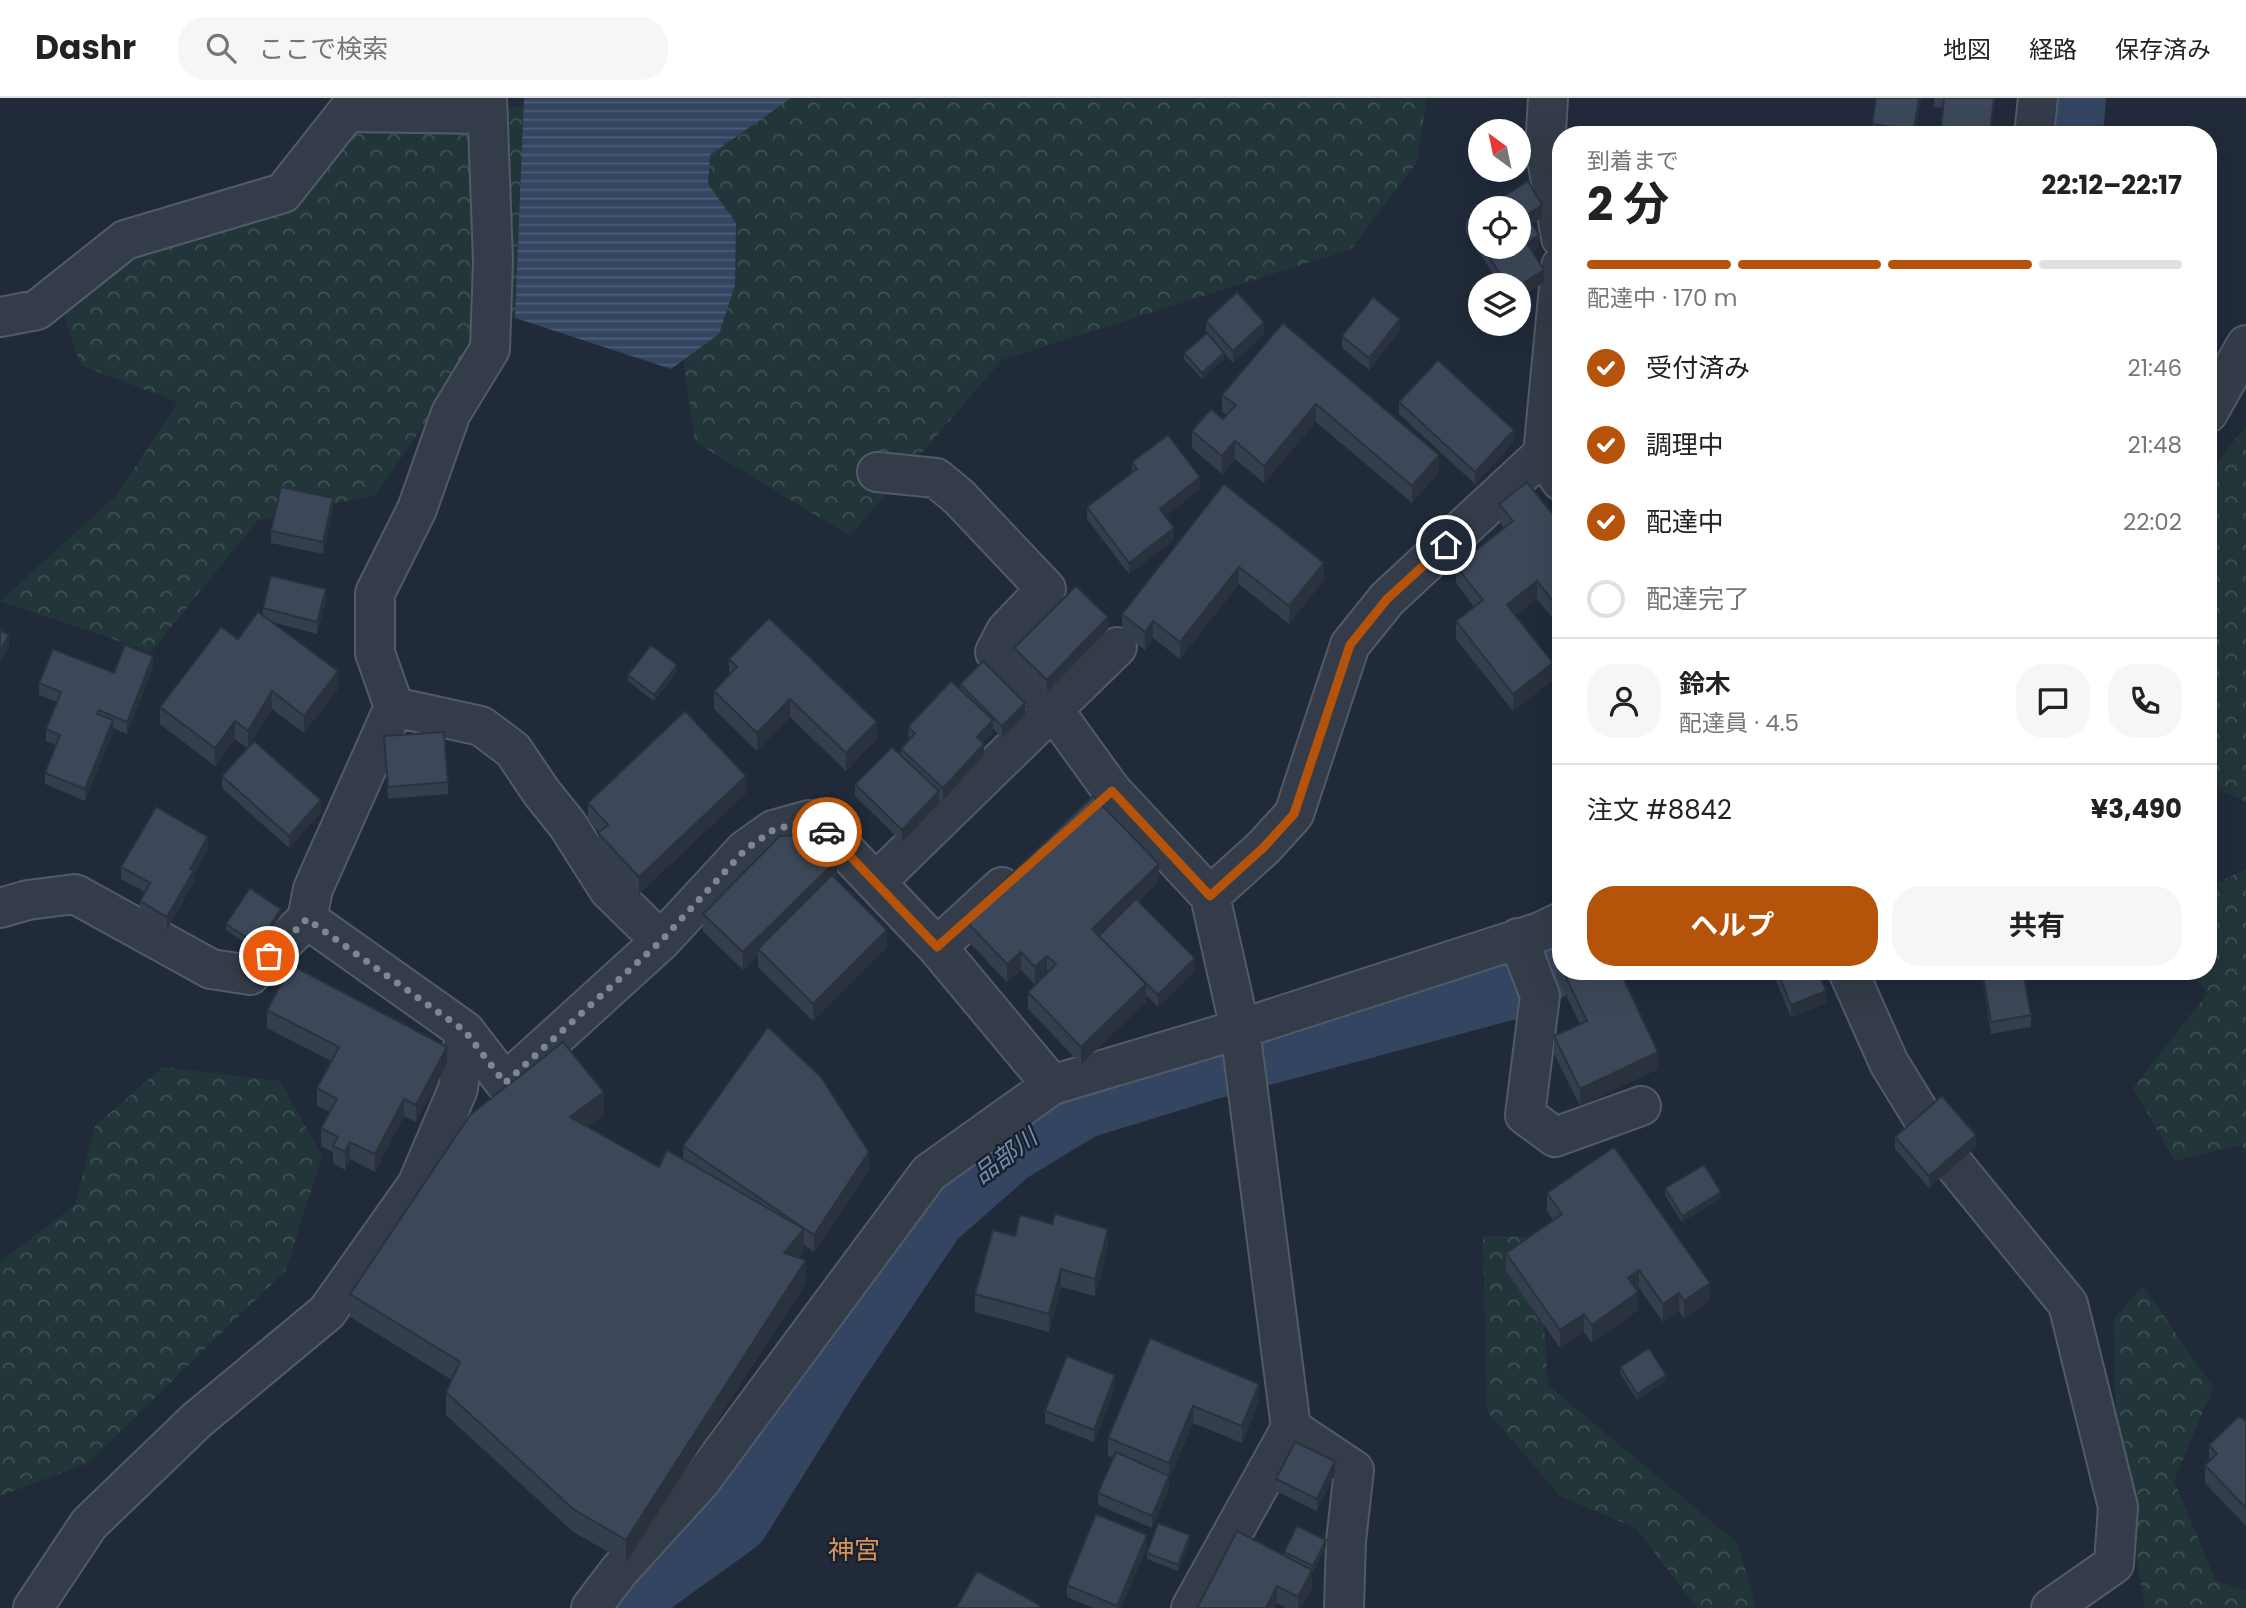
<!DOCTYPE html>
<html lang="ja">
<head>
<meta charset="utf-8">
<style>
  body { margin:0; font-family:Poppins,"Noto Sans JP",sans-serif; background:#f6f6f6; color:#222; height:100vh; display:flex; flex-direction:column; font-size:26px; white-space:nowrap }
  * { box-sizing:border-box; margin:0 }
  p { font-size:23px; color:#767676 }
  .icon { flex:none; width:38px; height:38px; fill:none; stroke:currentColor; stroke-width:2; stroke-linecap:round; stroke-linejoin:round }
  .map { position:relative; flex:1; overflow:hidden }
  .details { position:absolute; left:1552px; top:28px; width:665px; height:854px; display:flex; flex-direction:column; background:#fff; border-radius:28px; box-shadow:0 7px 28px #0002 }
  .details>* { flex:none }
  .needle { width:46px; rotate:327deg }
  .tools { position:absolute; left:1468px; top:21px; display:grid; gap:14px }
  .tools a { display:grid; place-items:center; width:63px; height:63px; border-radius:50%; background:#fff; box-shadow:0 7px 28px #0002; font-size:35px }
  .pin { position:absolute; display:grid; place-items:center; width:60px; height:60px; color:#fff; margin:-30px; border:4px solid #fff; border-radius:50%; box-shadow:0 2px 7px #0007 }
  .courier { position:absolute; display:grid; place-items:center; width:70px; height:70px; margin:-35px; border:5px solid #b45309; border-radius:50%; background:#fff; color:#222; box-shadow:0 2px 9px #0007 }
  .headline em { font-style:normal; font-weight:700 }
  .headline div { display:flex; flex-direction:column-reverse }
  .headline { display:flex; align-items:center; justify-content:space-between; height:119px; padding:0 35px }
  h1 { font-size:46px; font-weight:700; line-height:52px }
  .bar { display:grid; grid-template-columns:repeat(4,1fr); gap:10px 7px; align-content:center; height:84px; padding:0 35px }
  .bar i { height:9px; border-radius:5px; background:#e0e0e0 }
  .bar .on { background:#b45309 }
  .bar p { grid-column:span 4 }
  .line { display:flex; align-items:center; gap:18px; padding:0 35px; border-top:2px solid #e0e0e0 }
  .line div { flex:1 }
  .round { display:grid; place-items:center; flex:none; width:74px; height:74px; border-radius:28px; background:#f6f6f6 }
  ol { padding:0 35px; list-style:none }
  li { display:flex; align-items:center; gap:21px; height:77px }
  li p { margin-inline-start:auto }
  li .icon { padding:7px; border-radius:50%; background:#b45309; color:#fff; stroke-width:4 }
  li:last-child { color:#767676 }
  li i { width:38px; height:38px; border:4px solid #e0e0e0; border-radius:50% }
  .action { display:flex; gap:14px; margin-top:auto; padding:14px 35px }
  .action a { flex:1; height:80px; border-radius:28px; background:#b45309; color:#fff; font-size:28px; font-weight:700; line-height:80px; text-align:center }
  .action a+a { background:#f6f6f6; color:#222 }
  header { display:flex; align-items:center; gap:42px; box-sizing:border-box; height:98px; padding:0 35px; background:#fff; border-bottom:2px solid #e0e0e0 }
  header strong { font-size:33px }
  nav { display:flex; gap:38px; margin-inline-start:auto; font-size:24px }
  .search { width:490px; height:63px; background:#f6f6f6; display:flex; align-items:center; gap:18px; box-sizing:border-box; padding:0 24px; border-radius:28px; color:#767676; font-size:26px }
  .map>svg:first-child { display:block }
  .forest { fill:url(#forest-crowns) }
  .water { fill:url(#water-rules) }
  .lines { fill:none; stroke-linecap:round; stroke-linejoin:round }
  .river { stroke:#334561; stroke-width:70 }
  .minor-casing { stroke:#515a67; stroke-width:42 }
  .minor { stroke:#343c49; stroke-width:38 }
  .wall { fill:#343e4d }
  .shaded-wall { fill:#2a323e }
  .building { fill:#3c4859; stroke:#2a323e; stroke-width:2 }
  .done { stroke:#7c8695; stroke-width:7; stroke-dasharray:0 12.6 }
  .route { stroke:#b45309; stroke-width:9 }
  .labels { text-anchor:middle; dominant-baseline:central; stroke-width:5; stroke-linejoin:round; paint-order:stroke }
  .water-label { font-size:24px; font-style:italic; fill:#758daf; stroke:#19212e }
  .quarter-label { font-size:26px; fill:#d5935a; stroke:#19212e }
</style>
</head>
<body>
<header>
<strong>Dashr</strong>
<div class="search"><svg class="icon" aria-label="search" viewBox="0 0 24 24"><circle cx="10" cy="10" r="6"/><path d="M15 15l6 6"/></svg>ここで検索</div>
<nav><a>地図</a><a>経路</a><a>保存済み</a></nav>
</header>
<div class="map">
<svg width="2246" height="1510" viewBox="0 0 2246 1510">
  <defs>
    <pattern id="forest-crowns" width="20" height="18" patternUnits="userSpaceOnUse" patternTransform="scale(1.75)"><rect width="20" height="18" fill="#22363a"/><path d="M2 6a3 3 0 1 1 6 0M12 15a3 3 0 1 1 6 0" fill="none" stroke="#405155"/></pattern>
    <pattern id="water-rules" width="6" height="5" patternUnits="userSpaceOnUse" patternTransform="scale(1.75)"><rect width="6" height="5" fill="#334561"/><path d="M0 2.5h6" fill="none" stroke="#4e5e76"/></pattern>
  </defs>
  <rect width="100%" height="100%" fill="#202a39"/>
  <path class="forest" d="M373,0l195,12 115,-12h744l-10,64 -66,87 -349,111 -152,176 -155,-94 -16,-114 -127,-34 -70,45 -106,156 -119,26 -106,131 -151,-51 117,-106 61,-93 -98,-37 -17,-54 82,-70 149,-41z
    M2246,328v376l-37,-16v-313z
    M2246,771v282l-5,-6 -66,16 -42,-73 75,-95 -21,-22h21l1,-84z
    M163,969l117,14 42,75 -36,114 -198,193 -88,33v-234l75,-57 20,-79z
    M1483,1138l55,1 10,148 190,159 18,64h-59l-61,-80 -76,-32 -73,-85z
    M2143,1188l70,101 -39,94 42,100 30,10v17h-101l-29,-181 -2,-108z"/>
  <path class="water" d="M524,0h267l-81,57 -2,29 28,39 -1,62 -16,49 -48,35 -156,-51z"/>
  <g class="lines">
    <path class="river" d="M2068,37l3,-37
      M629,1510l20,-27 86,-62 94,-151 102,-152 76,-67 74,-45 124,-38 315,-84 41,-25"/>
    <g class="minor-casing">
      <path id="minor" d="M1548,0l-3,50 16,90
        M2034,37l4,-37
        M1561,168l-18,188 18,27
        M0,219l37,-7 88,-70 158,-47 64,-81 141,2
        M2208,315l38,-68
        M877,374l59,6 23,19 87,92 -40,42 -11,21 57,56 60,83 98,105 30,133 51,399 -100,180
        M394,609l87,19 32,24 29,43 25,31 42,66 52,51 84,-91 28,-20 36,-10 14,7 114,120 115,138
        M876,784l241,-235
        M1210,798l54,-49 30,-33 56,-169 37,-46 156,-145
        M0,810l28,-8 47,-6 136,75 39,6 57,-56 6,-30 81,-182 -19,-54v-60l42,-84 34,-96 39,-64 3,-87 -6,-164
        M1518,840l22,58 -15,119 30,22 86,-31
        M937,849l65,-60
        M1848,873l41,92 54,88 125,153 50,203 -4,57 -63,44
        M465,933l40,52 156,-142
        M1291,1330l63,42 -8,71 -2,67
        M33,1510l56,-84 108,-104 130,-108 90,-127 41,-96 7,-58 -158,-112
        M591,1510l28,-37 81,-89 229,-309 123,-88 188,-56 300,-97 21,-10"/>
    </g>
    <use href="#minor" class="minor"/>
  </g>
  <path class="wall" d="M1921,0l-6,37h-43v-11z
    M1934,0h61l-4,37h-50l2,-27 -9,-1z
    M1519,110l23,9 -10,7 7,23 -6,5 11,30 -25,16v-13h-19l-34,-53v-12l14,-9v36h39z
    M1206,223l58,13 -31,29 -9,-10v6l-22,20 -18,-20v-6l22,-19z
    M1283,225l156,149 -27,31 -96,-81 -52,61 -29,-24 -13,15 -30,-26v-17l31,-12 4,-4 -5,-3v-17z
    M1400,233l-31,39 -27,-22v-12z
    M1399,304l115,40 -39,42 -76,-70z
    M1132,364l68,27 -34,27 8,24 -45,34 -42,-55v-12l45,-33z
    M1224,386l100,96 -35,44 -50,-40 -59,75 -27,-21 -8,12 -23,-18v-18z
    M1499,406l62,20v105l-24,-30 -22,16 38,65 -40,31 -57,-72v-18l18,-14 -18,-24v-17l48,-38 -5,-7z
    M333,412l-10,44 -52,-11v-12z
    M326,503l-9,33 -45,-12 66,67 -34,44 -32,-24 -24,38 73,65 -32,36 -67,-60v-12l25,-28 -12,-9 -20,27 -55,-42v-17l103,-91v-8z
    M1108,531l-61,63 -33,-32v-12z
    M729,561l148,80 -31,32 -56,-54 -33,34 -43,-42v-18l15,-16z
    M153,570l-26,66 -14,-6v4l-28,69 -40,-17v-11l11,-28 -10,-4v-12l11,-27 -18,-7v-12z
    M677,573l-23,30 -26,-20v-6z
    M960,586l65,31 -23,23 -9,-9v3l-10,11 1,12 -41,45 -4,-4v7l-37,39 -47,-46v-12l46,-29v-6l8,-9 -1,-13 52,-38z
    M384,638l64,46v12l-60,5z
    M746,695l-107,101 -41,-43v-18l1,-1 -11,-12v-17z
    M208,751l-14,25v8l-27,47 -27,-16v-12l5,-9 -24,-13v-12z
    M837,780l-1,1 51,68 -74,74 -55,-54v-12l-15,15 -40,-39v-17z
    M1159,784l-21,20 57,68 -37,37 -12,-12v7l-65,62 -53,-55v-17l7,-7 -14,-15 -14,12 -43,-45v-18z
    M281,817l-24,36 -31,-21v-6z
    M1561,860v13h59l38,98 -78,37 -26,-52v-18l26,-12 -23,-47v-17z
    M1772,873h46l8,32 -35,14z
    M1981,873h42l8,44v12l-40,7z
    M267,912l180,54 -31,58 -12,-6 -29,56 -25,-13 -5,11 -12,-7v-11l-12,-6v-18l9,-16 -13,-6v-18l14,-27 -64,-33z
    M604,1017l-17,12 72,40 24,-8v-13l186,24 -55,82 -10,-7v7l-5,6 7,25 -180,279 -53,-30 -127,-117v-23l6,-12 -102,-63v-23z
    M1895,1039l81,10 -47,41 -34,-39z
    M1665,1090l56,10 -39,24 -17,-27z
    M1547,1095l163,107 -26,19 -5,-8 -16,11 -24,-34 -2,2 1,20 -46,33 -8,-11 -24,16 -54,-77v-18l47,-33 -6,-9z
    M1108,1148l-13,50 -34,-9 -12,45 -74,-20v-18z
    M1150,1240l109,63 -17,42 -49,-20 -24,56v9l-17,40 -54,-23v-12l16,-35 -6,-2v-18z
    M1620,1269l46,14 -29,19 -17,-27z
    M1115,1289l-21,55 -49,-19v-12z
    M2246,1320v108l-41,-43v-18l4,-3v-17z
    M1335,1375l-18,38 -41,-20v-12z
    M1190,1444l-12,29 -31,-12v-6z
    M1326,1448l-13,26 -1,-1v17l-11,20h-15l-9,-5 -2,5h-78l87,-52v-4z
    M1147,1449l-26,61h-28l-26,-11v-12z"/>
  <path class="shaded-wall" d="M1919,0h2l-6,37h-1z
    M1994,0h1l-4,37h-1z
    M1542,107v12l-16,10v-12z
    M1539,137v12l-12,8v-12z
    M1544,172v12l-25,16v-12z
    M1400,221v12l-31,39v-12z
    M1264,224v12l-31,29v-12z
    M1224,255v6l-22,20v-6z
    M1316,306v18l-52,61v-17z
    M1514,332v12l-39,42v-12z
    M1235,343v18l-13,15v-18z
    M1439,357v17l-27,31v-17z
    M1200,379v12l-40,32v-12z
    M333,400v12l-10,44v-12z
    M1174,430v12l-45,34v-11z
    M1324,465v17l-35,44v-18z
    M1239,469v17l-59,75v-17z
    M1537,483v18l-30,23v-17z
    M326,491v12l-9,33v-12z
    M1108,519v12l-61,63v-12z
    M1153,523v17l-8,12v-18z
    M9,537v12l-9,16v-12z
    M153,558v12l-26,66v-12z
    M1553,565v17l-40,31v-17z
    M677,567v6l-23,30v-6z
    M338,573v18l-34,44v-17z
    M272,593v18l-24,39v-17z
    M790,601v18l-33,34v-18z
    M1025,605v12l-23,23v-12z
    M113,622v12l-28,69v-12z
    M993,622v12l-16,17v-12z
    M235,623v18l-20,27v-18z
    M877,624v17l-31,32v-18z
    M984,646v11l-41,45v-12z
    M746,678v17l-107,101v-17z
    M939,693v12l-37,39v-12z
    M321,702v12l-32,36v-12z
    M208,739v12l-14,25v8l-27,47v-12l23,-48z
    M837,762v18l-76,74 -3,-3v6l-15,15v-18z
    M1159,766v18l-59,56 -8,-9z
    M281,811v6l-24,36v-6z
    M887,832v17l-74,74v-17z
    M1021,854v18l-14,12v-18z
    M1047,858v17l-12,12v-18z
    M1195,860v12l-37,37v-12z
    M1146,886v18l-65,62v-17z
    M1826,893v12l-35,14v-12z
    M447,949v17l-31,58v-17z
    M1658,954v17l-78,37v-17z
    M604,994v23l-34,25v-23z
    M404,1001v17l-29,56v-18z
    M1976,1037v12l-47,41v-12z
    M350,1044v17l-5,11v-18z
    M869,1054v18l-55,82v-17z
    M1721,1094v6l-39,24v-6z
    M804,1131v23l-20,23v-22z
    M1108,1131v17l-13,50v-17z
    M806,1162v23l-180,279v-22z
    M1061,1171v18l-12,45v-18z
    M1639,1172v18l-11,8v-18z
    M1710,1185v17l-26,19v-18z
    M1638,1194v18l-46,33v-18z
    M1679,1195v18l-16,11v-18z
    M1584,1216v18l-24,16v-18z
    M1115,1277v12l-21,55v-12z
    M1666,1277v6l-29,19v-6z
    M1259,1286v17l-17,42v-17z
    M1193,1308v17l-24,56v9l-17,40v-12l17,-38v-15z
    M1335,1363v12l-18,38v-12z
    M1147,1437v12l-26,61h-4z
    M1190,1437v7l-12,29v-6z
    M1326,1442v6l-13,26v-6z
    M1312,1472v18l-11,20h-3v-11z
    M1277,1488v17l-2,5h-9z"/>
  <path class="building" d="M1876,0h43l-5,32 -42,-6z
    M1944,0h50l-4,36 -49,-6z
    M1528,83l14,24 -16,10 13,20 -12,8 17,27 -25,16v-1h-12l-24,-38h36v-39h-34z
    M1480,113v32l-14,-23z
    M1237,194l27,30 -31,29 -27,-30z
    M1373,199l27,22 -31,39 -27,-22z
    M1283,225l156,132 -27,31 -96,-82 -52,62 -29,-25 -13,15 -30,-25 19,-22 12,10 13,-14 -14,-10z
    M1207,235l17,20 -22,20 -18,-20z
    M1438,262l76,70 -39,42 -76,-70z
    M1168,337l32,42 -40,32 14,19 -45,35 -42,-56 50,-38 -5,-7z
    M1527,384l34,42v88l-24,-31 -30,24 46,58 -40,31 -57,-73 27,-21 -27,-34 57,-45 -14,-17z
    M1224,386l100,79 -35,43 -50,-39 -59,75 -27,-21 -8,11 -23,-18z
    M281,389l52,11 -10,44 -52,-11z
    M271,478l55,13 -9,33 -54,-14z
    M1076,488l32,31 -61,63 -33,-32z
    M258,514l80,59 -34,45 -32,-25 -24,40 -13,-10 -20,27 -55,-41 61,-80 17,12z
    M769,520l108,104 -31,31 -56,-54 -33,34 -43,-42 23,-24 -8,-8z
    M0,532l9,5 -9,16z
    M125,547l28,11 -26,66 -28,-12 -2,4 16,6 -28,69 -40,-16 15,-38 -14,-6 15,-37 -22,-9 14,-34 61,24z
    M651,547l26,20 -23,30 -26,-20z
    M983,563l42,42 -23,23 -42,-42z
    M951,583l42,39 -16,17 7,7 -41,44 -42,-39 14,-16 -7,-6z
    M685,613l61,65 -107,101 -41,-44 10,-8 -20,-22z
    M444,634l4,50 -60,5 -4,-51z
    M254,643l67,59 -32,36 -67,-60z
    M892,649l47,44 -37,39 -47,-46z
    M1093,698l66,68 -67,65 54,55 -65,63 -53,-55 28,-28 -9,-8 -12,11 -14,-15 -14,12 -43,-45z
    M156,709l52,30 -18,32 4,1 -27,47 -27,-16 10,-18 -29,-16z
    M804,737l33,25 -94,92 -40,-38 77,-78z
    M832,777l55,55 -74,74 -55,-55z
    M250,790l31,21 -24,36 -31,-21z
    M1136,801l59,59 -37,37 -59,-59z
    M1561,860v9l-4,-7z
    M291,867l156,82 -31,58 -12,-6 -29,55 -25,-12 -5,10 -12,-6 5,-9 -17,-9 16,-29 -20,-11 22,-41 -72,-37z
    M1563,873h57l38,81 -78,37 -26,-53 33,-15z
    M1777,873h41l8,20 -35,14z
    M1982,873h41l8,44 -40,7z
    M768,929l53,50 48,75 -55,83 -131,-89z
    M563,944l41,50 -34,25 89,50 8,-17 137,79 -20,24 22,7 -180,280 -53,-31 -127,-117 14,-30 -110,-68 120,-179z
    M1942,998l34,39 -47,41 -34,-39z
    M1614,1049l96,136 -26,18 -5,-8 -16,11 -24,-34 -11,8 10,14 -46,33 -8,-11 -24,16 -54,-77 56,-39 -15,-21z
    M1704,1067l17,27 -39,24 -17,-28z
    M1055,1116l53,15 -13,50 -34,-10 -12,45 -74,-20 18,-64 22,6 5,-21 32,9z
    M1150,1240l109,46 -17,42 -49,-20 -24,57 -61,-25z
    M1649,1250l17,27 -29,19 -17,-27z
    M1067,1258l48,19 -21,55 -49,-19z
    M2239,1318l5,4 2,-2v90l-41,-43 12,-11 -8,-9z
    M1295,1344l40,19 -18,38 -41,-20z
    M1116,1354l53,24 -17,40 -54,-23z
    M1096,1416l51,21 -30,71 -50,-21z
    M1158,1425l32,12 -12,30 -31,-12z
    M1297,1428l29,14 -13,26 -29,-14z
    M1237,1433l75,39 -14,27 -21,-11 -11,22h-69z
    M977,1473l63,34 -1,3h-83z"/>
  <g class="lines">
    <path class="done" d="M269,858l38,-37 158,112 40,52 156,-142 84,-91 28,-20 36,-10 18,12"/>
    <path class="route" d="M827,734l110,115 175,-156 98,105 54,-49 30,-33 56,-169 37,-46 59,-54"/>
  </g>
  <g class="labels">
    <g class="water-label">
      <text transform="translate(1005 1058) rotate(-37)">品部川</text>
    </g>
    <g class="quarter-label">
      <text x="854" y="1452">神宮</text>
    </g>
  </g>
</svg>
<div class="tools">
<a><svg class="needle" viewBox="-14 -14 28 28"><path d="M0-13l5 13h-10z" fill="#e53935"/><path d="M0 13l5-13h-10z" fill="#767676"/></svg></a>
<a><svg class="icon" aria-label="locate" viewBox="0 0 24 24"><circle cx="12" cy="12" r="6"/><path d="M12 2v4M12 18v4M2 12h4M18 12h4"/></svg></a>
<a><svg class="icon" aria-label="layers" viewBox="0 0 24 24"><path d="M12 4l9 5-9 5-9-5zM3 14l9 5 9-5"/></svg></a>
</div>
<div class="pin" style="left:269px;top:858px;background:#ea580c"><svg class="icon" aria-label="bag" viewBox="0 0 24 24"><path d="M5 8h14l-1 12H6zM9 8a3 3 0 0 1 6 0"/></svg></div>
<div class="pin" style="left:1446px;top:447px;background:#1f2937"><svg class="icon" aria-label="home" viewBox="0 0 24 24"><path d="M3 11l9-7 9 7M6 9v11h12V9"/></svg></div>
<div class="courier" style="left:827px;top:734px"><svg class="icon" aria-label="car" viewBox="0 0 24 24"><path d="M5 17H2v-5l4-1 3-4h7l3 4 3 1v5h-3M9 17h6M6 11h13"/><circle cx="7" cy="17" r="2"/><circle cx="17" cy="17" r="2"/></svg></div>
<section class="details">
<div class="headline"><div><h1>2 分</h1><p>到着まで</p></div><em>22:12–22:17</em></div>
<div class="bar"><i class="on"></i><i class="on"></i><i class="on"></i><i></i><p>配達中 · 170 m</p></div>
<ol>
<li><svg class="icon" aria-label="check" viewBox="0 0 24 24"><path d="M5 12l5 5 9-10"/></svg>受付済み<p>21:46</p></li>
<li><svg class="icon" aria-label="check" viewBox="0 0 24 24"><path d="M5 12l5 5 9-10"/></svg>調理中<p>21:48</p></li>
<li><svg class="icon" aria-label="check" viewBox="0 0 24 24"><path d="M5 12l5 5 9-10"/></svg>配達中<p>22:02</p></li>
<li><i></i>配達完了</li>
</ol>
<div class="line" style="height:126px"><a class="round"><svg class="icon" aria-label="person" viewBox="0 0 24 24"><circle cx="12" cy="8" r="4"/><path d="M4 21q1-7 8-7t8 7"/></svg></a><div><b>鈴木</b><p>配達員 · 4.5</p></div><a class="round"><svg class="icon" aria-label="chat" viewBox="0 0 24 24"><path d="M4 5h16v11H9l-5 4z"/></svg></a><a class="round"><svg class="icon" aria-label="phone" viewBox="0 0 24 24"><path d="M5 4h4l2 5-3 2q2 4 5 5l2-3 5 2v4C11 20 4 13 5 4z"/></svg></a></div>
<div class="line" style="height:91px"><div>注文 #8842</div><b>¥3,490</b></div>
<div class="action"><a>ヘルプ</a><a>共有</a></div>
</section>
</div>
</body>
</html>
